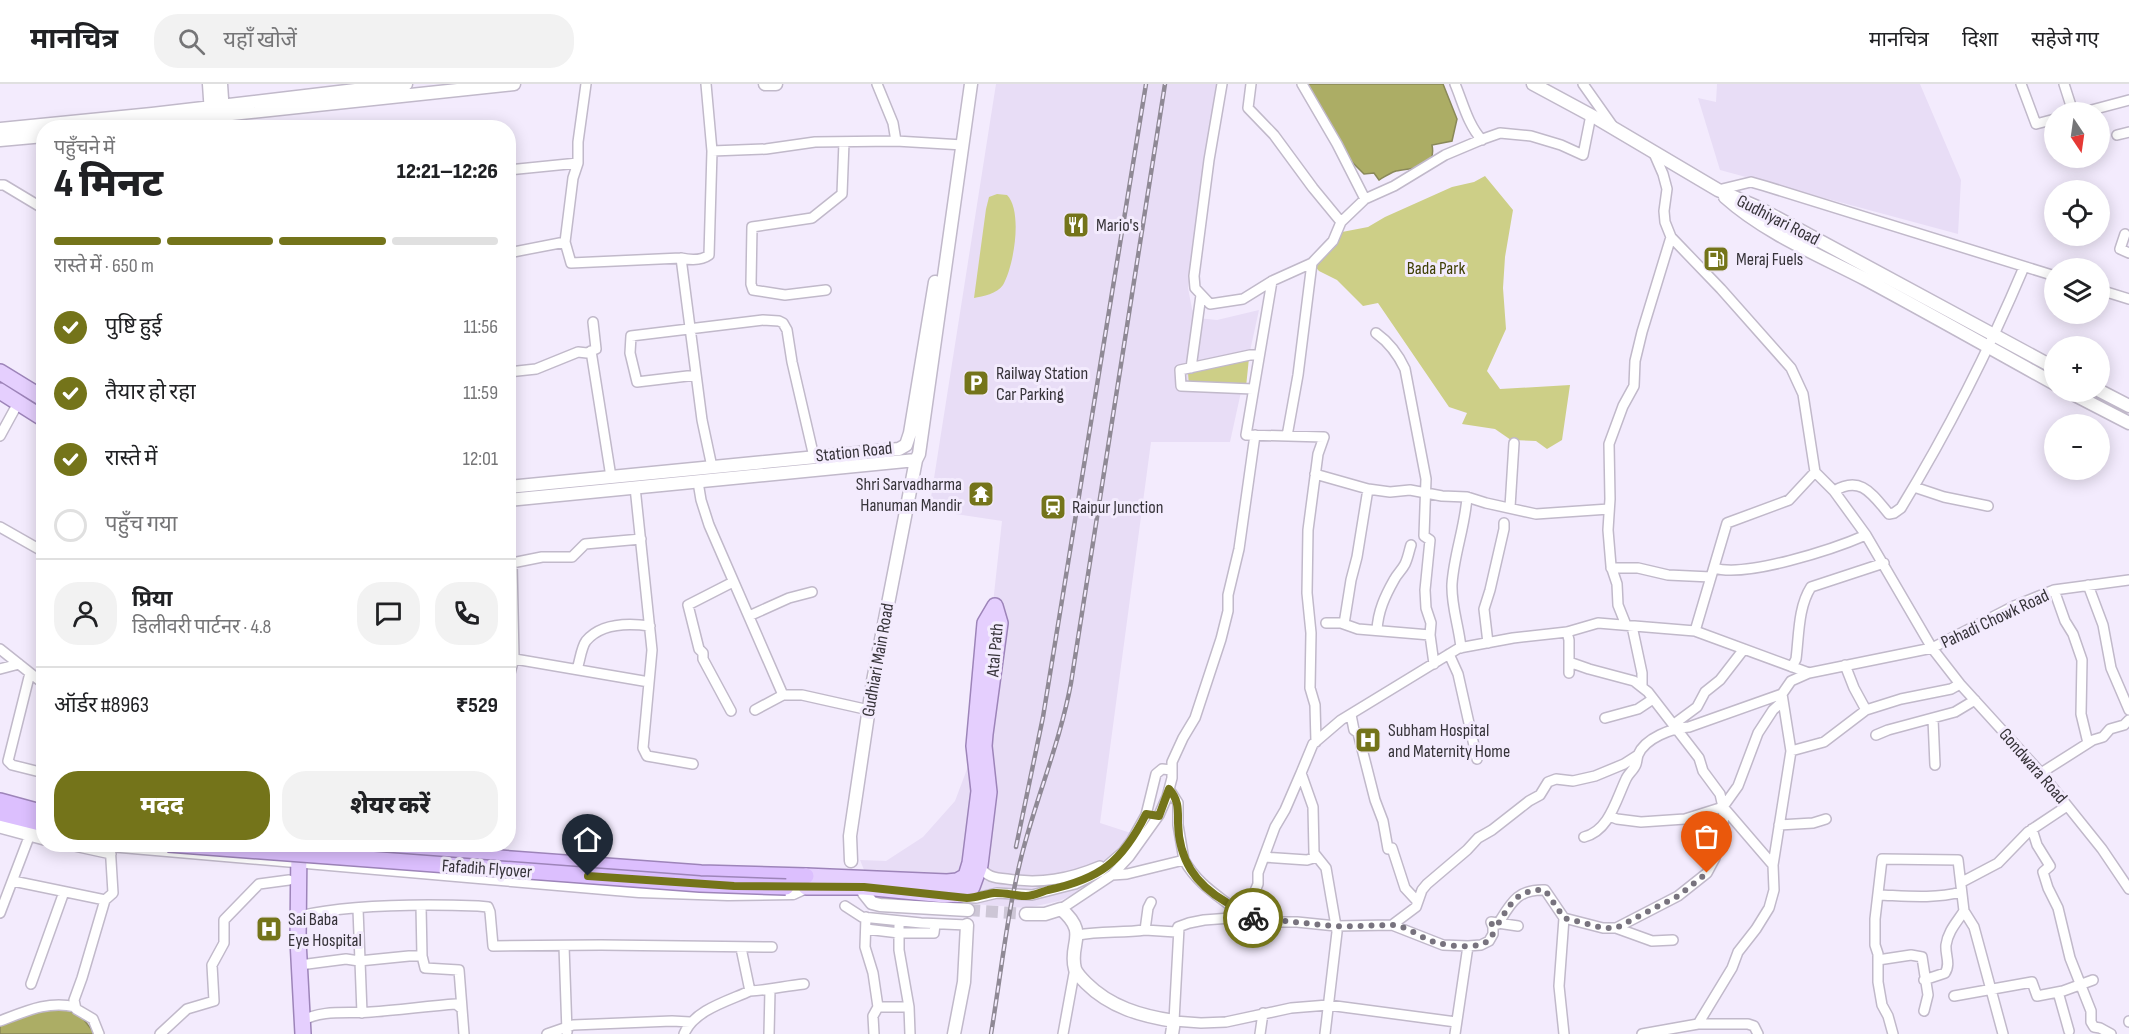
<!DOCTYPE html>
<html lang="hi">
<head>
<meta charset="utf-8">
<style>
  body { margin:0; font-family:"Sofia Sans Condensed","Noto Sans Devanagari",sans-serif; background:#f2f2f2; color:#202124; height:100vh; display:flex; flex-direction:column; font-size:22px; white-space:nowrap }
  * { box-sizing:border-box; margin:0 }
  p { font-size:20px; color:#757577 }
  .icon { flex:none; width:33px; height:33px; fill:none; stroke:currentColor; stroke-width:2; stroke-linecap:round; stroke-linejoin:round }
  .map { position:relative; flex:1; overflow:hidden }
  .details { position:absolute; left:36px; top:36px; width:480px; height:732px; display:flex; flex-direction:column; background:#fff; border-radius:24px; box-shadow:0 3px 15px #0003 }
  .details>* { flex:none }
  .needle { width:39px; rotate:167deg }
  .fabs { position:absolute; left:2044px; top:18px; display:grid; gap:12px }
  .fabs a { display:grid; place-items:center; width:66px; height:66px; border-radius:50%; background:#fff; box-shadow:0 3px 15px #0003; font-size:30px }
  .pin { position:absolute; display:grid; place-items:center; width:51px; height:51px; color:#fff; margin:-62px -26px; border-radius:50% 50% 50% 0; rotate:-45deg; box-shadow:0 0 6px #0007 }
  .pin .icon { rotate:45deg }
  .courier { position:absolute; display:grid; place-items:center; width:60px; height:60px; margin:-30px; border:4px solid #74741a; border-radius:50%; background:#fff; color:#222; box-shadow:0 2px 8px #0007 }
  .summary em { font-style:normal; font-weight:800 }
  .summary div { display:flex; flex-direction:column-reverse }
  .summary { display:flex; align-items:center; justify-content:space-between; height:102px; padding:0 18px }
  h1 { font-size:39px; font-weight:800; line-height:45px }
  .bar { display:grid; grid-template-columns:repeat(4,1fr); gap:9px 6px; align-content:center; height:72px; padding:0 18px }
  .bar i { height:8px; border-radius:4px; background:#e0e0e0 }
  .bar .selected { background:#74741a }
  .bar p { grid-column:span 4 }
  .line { display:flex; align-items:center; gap:15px; padding:0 18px; border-top:2px solid #e0e0e0 }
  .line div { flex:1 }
  .round { display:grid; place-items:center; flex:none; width:63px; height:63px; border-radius:24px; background:#f2f2f2 }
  ol { padding:0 18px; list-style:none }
  li { display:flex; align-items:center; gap:18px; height:66px }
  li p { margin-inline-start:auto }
  li .icon { padding:6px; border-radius:50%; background:#74741a; color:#fff; stroke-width:4 }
  li:last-child { color:#757577 }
  li i { width:33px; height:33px; border:3px solid #e0e0e0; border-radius:50% }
  .button { display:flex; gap:12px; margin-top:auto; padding:12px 18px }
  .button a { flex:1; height:69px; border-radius:24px; background:#74741a; color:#fff; font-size:24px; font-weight:800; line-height:69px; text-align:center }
  .button a+a { background:#f2f2f2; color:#202124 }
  header { display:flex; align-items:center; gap:36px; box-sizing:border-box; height:84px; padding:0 30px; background:#fff; border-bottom:2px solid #e0e0e0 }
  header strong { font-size:28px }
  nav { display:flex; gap:33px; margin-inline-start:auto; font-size:21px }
  .search { width:420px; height:54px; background:#f2f2f2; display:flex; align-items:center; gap:15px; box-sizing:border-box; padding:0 21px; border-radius:24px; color:#757577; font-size:22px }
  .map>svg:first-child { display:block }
  .built { fill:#e8ddf6 }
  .green { fill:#cdcf87 }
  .water { fill:#acad65; stroke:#898858; stroke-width:1.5 }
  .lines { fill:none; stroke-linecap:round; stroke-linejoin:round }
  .tertiary-tunnel { stroke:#cdc6d6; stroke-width:12; stroke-dasharray:12 6; stroke-linecap:butt }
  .minor-casing { stroke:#c1b9ca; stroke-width:12 }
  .tertiary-casing { stroke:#c1b9ca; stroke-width:15 }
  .primary-casing { stroke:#9d84b9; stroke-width:18 }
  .trunk-casing { stroke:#9d84b9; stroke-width:18 }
  .minor { stroke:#fff; stroke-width:9 }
  .tertiary { stroke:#fff; stroke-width:12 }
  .primary { stroke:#e5cffe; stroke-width:15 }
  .trunk { stroke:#dcbffe; stroke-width:15 }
  .rail-casing { stroke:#8f8995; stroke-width:4.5 }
  .rail { stroke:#f3ebfd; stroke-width:2; stroke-dasharray:7; stroke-linecap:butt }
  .trunk-bridge-casing { stroke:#9d84b9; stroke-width:18; stroke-linecap:butt }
  .trunk-bridge { stroke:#dcbffe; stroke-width:15 }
  .done { stroke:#78737e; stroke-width:6; stroke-dasharray:0 10.8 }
  .route { stroke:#74741a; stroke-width:8 }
  .labels { text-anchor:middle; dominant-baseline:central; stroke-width:6; stroke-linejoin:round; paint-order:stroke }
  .street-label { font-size:18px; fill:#363339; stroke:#f3ebfd }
  .poi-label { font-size:18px; fill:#363339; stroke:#f3ebfd; text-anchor:start }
  .park-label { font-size:18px; fill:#404005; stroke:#f3ebfd }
</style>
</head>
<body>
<header>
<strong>मानचित्र</strong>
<div class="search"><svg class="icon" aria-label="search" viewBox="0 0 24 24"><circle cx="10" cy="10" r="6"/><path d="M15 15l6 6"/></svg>यहाँ खोजें</div>
<nav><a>मानचित्र</a><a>दिशा</a><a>सहेजे गए</a></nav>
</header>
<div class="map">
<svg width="2129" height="950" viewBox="0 0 2129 950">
  <rect width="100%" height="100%" fill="#f3ebfd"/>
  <path class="built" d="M996,0h225l-33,204 4,21 5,9 20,2 42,-10 -29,132h-79l-51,381 34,11 -36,44 -18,14 -21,9 -32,7 -147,-11 -7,-5 -13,-32 26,1 37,-24 32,-36 23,-61 24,-219 -73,-11z
    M1717,0h203l41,96 -3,54 -238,-64 -22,-72 18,4z"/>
  <path class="green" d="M1485,92l28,34 -8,47 -2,31 3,41 -19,42 13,18 70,-4 -8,55 -15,9 -11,-8 -25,-1 -16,-11 -33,-5 5,-11 -18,-6 -71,-104 -15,3 -26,-26 -18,-9 -7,-8 24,-19 6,-12 26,-5 17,-10 67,-30 22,-5z
    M997,110l10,1c16,16 7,71 -4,90 -6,9 -20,11 -29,13l12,-89 3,-12z
    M1249,274l-3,29 -57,-2 -1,-12z"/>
  <path class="water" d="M1306,0h137l14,35 -5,22 -20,4c5,26 -20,22 -36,26 -6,2 -12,6 -17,9l-5,-7 -10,1 -13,-13z
    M58,922l23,10 14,18h-95v-11z"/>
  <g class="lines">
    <path class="tertiary-tunnel" d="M968,826l58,4"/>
    <g class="minor-casing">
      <path id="minor" d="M877,0l16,39 3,18
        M1222,0l-13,76 -15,116 1,12 15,16 33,-5 29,-18 40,-18 21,-22 8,-19 24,-23 29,-13 51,-31 38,-16 17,-6 31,3 30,9 22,10 8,-40
        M1251,0l-3,24 26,27 39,53 28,34
        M1302,0l35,60 28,55
        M1455,0c8,19 13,41 27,56
        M1583,0l29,41
        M2021,0l15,40 19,-5
        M2064,0l9,28
        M2084,28l45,-12
        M2117,51l12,-3
        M712,67l54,-2 49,-7 81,-1 67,4
        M1653,67l10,23 4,15 -3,22 1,11 6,15 50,52 70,79 12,26 12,78 19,19 32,44 66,113 28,36 81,89 61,76 27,40
        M508,86l70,-7
        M0,101h4l40,24
        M1718,106l33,-8 14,4 290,90
        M2125,150l-5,15 9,4
        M565,158l6,21 110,-5c9,2 20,3 28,-3l3,-104 -6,-67
        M508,169l57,-11 8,-64 5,-15v-21l8,-58
        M681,174l21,162 10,47
        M1272,197l-26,154 78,2 -6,17 -10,76 -1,63 4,40 -1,55 5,17 1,37
        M826,206l-41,5 -32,-5 -2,-6 1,-57 60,-9 30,-24 2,-52
        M2100,206l29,9
        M1376,249c14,10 22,21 29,36l21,110 -2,57 6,4 -5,50 1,18 5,15 -1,12 4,29
        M591,267l20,126
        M1191,284l10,-73
        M508,288l28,-3 42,-17 9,1 9,-4 -3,-27
        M696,291l-59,7 -7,-29 1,-17 132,-16 16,1 4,2 4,7 5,32 22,95
        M1253,305l-72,-3 -1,-16 70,-15h9
        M0,352l18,-33
        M1287,352l11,-61 14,-112
        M1315,390l53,15 22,3 20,-2 32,6 25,1 19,6 50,11 73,-5
        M698,398l3,18 8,25 74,170
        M635,403l17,163 -9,98 4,8 46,8
        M1914,403l30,10 44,9
        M1834,407c27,-16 38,3 55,23l5,-1 7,-5c47,-77 88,-158 123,-241
        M1510,423l4,-64
        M0,443l44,25
        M1611,484h27l30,7 43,2
        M1714,484c32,10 120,-19 152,-33
        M2088,501l15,40 8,43 18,42
        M2054,506l11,31 8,13 9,26 -1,54 7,29
        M749,532l40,-18 23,-6
        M1326,539h15l17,6 72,6
        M1344,540l7,-44 6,-23 11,-68
        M1626,541l-8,-20 -1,-21 -6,-18 -3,-36 2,-31 -1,-55 14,-38 11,-20 1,-25 7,-29 29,-95
        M1632,542l10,47v14
        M1377,546c1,-19 8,-34 17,-50 3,-6 8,-10 11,-16 3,-6 4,-13 6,-19
        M1695,547l32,-108 62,-23 26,-28
        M1567,548l2,8v33
        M1488,559l-4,-34 6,-19 14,-61v-6
        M1461,564c-2,-22 -10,-42 -9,-64 2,-30 13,-57 15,-87
        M0,565l44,35
        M1449,570l9,20 19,85
        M509,574l140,24
        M1569,578l20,7 45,12 14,11 51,66 4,13 17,23 3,13 1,10 -4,24 -5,17 -8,15 -29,23 -62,32
        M1845,581l9,23 12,22 35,-11 50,-10 9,-5
        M1792,583l4,-8c3,-23 2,-52 15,-72l73,-24
        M0,585l19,-5
        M577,585c3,-8 4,-21 9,-28 15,-18 43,-18 64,-15
        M30,589l-22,88 4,4 32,8
        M508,597l6,-23 -2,-95 30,-6h30l13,-13 56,-5
        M755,626l28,-15h19l67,15
        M731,627l-28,-52v-6l-4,-4 -11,-44 45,-23
        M1351,631l3,15 4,3 17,67 8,21 5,28 4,-1 13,40 12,13
        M1605,634l33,-9 15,-10
        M1933,635l2,46
        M1674,640l23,-17 8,-15 15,-12 24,-31
        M1876,651l12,-5 67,-18 20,-12
        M1791,667l33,-9 42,-32
        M2041,689l52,-33 10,-3 7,-8 14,-4 5,-5
        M1169,705l9,14v22l6,35
        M1724,724l49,57
        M1609,732l8,3 24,3 44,-3 38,-12 15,-21 20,-53 15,-23 10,-9
        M1779,741l34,-2 13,-4
        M0,744l44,12
        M2032,745l5,16 13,21 -7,6 5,16 10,20 12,50 21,53v11l3,5 6,1 11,6
        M1584,753c25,-6 32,-37 42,-58 2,-5 8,-9 10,-15 1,-3 1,-6 2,-9 7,-17 34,-27 51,-28l93,-33
        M65,760l46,10
        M1264,773l43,3 10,-3
        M980,781c5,12 15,13 27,14 34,5 62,0 93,-13
        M1112,791l15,-1 57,-14c16,28 38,37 60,57l14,-33v-11l17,-46 10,-17 16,-37
        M13,797l92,19
        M1962,798l36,-19 30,-31 39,-26
        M1879,811c27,1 55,4 82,-3
        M956,813l20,1 21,-5 35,2 43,-11 25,-12 23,-20 9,-12 14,-25 10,-41 6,-5 10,1
        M1151,818l-3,6 -3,22 31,2 2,-5 11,-4 15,-3 40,-3 36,5h17l39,4 56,-1 51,20 25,1 13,-1 8,-4 4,-7v-7l-2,-5 27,4
        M421,822l1,50 3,12 34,2 5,64
        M845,822l17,11 59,6 46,2
        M358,825l4,104
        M1061,825l51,-34 17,-18 30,-42 8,-18 5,-19v-16l11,-24 12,-20 26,-79 7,-28v-16l11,-46 16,-114
        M0,829l29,-76
        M299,832c54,-12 123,-12 179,-10l10,1 2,5 3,34 108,-1 171,2
        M866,833l-1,30 8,26 5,34
        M1564,834l39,10h13l36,13 21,-1
        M899,837v29l10,57
        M1498,840c13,-21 19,-35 47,-34l19,28 -5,68 5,48
        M1392,841l24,-18 6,-17 5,-6 40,-34 11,-12 14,-8 37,-29 11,-6 8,-13 8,-3 17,2 22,-5 29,-12 14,-9
        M1179,844l-5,93 27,2 25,-1 65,-14 37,-3 128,17
        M866,845l33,4h35l1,-9
        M1078,851c22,-4 44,-2 67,-5
        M564,862l3,86
        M741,864l9,43c19,-1 35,-5 54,-7
        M1878,876l33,-5 11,2 6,38 -4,16
        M300,881l46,-6 13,2 50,-5h13
        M1924,896l21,-7c6,-9 0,-18 1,-28 2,-14 11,-23 18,-34
        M31,900l33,-92
        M2058,908l11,39
        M1954,912l78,-14 5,14 26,-5 30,-11
        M0,937c24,-9 49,-21 75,-14
        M302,937c20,-12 47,-7 69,-9 29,-2 57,-6 85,-8l6,5
        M2129,937v1
        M1698,940l34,-56 6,-16 18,-23 13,-21 5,-18 -1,-25 18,-114 -9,-57 9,-13 18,-8
        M99,950l-6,-15 -17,-10 -2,-9 8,-22 23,-78 8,-7 -3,-49
        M160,950l27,-25 27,-8 -2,-36 12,-22v-23l35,-36 30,-4
        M547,950l26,-9 99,-4 18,1
        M684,950c10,-24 44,-33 66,-43
        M769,950l1,-44
        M874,950l-1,-18 5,-9h31l1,27
        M1063,950l12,-66
        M1260,950l3,-21
        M1325,950l12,-102 -11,-64 -12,-15 -1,-46 -12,-34 12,-29 28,-24 118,-72 54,-10 54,-6 31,-9 97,8 114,42 123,-25 82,-42 40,-16 75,-10
        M1455,950l13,-88
        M1642,950l56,-10h50l6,2 4,8
        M1893,950l-5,-18 -6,-11 -4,-23v-28l-3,-9v-26l7,-60 76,1 6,51 10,16 29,107"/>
    </g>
    <g class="tertiary-casing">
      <path id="tertiary" d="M209,0l3,44
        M221,0l3,44
        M765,0h11
        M1533,0l65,35 120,71 39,17 298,161
        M133,44l89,-13 292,-31
        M0,45l152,-15 254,-30
        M0,56l44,-4
        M1725,113c40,36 94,58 142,83 63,34 125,69 188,104
        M2100,307l29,15
        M2069,308l60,31
        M508,403l391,-38 7,-4 4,-12 25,-151
        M508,416l408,-40
        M0,735l44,15
        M98,760l541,47 89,3 65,-1 13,-6
        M851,777l-1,-25 23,-155 43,-221 3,-6 52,-370
        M864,809l8,10 8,2 88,5
        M1026,830h19l16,-5c29,25 7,34 14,60 2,5 7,10 11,14 24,24 55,33 88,38l-2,13
        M954,950l10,-52 3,-57"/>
    </g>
    <g class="primary-casing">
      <path id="primary" d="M0,288l44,27
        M0,307l44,28
        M299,760l-1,96 5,94
        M806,803h58l81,8 15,-1 12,-7 8,-22 9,-73 -5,-46 1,-12 15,-111 -5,-17 -10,17 -11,123 5,45 -9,72 -4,13 -9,5 -10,1 -141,-6"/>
    </g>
    <g class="trunk-casing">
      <path id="trunk" d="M0,717l44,12
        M0,729l44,11
        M310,760l391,29 105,3"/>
    </g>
    <use href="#minor" class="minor"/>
    <use href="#tertiary" class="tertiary"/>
    <use href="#primary" class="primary"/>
    <use href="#trunk" class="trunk"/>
    <g class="rail-casing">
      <path id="rail" d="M1016,763l27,-130 103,-633
        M991,950c10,-60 16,-121 31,-180 15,-58 38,-112 49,-171l94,-599"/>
    </g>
    <use href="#rail" class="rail"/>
    <g class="trunk-bridge-casing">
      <path id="trunk-bridge" d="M168,760l532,40 86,3"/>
    </g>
    <use href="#trunk-bridge" class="trunk-bridge"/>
  </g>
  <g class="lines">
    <path class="done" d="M1253,834c28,2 55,6 83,8 18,1 37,-1 55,-1 13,0 26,10 38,15 16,7 76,15 62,-18l7,2c13,-21 19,-35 47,-34l19,28 39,10h13l62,-32 29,-23"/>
    <path class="route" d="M588,792l146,10 130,1 103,11c10,0 17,-4 27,-5 10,-1 21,3 32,3 8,0 15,-4 22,-6 52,-11 74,-28 98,-76l13,2 10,-27c10,11 9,21 9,34 1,37 17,61 48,79 11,7 14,15 27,16"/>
  </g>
  <defs>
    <g id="restaurant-square" transform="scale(1.35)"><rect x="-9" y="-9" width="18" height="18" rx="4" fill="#74741a" stroke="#f3ebfd"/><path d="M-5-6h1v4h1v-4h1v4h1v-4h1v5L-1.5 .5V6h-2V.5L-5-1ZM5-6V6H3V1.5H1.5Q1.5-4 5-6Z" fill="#fff"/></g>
    <g id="fuel-square" transform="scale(1.35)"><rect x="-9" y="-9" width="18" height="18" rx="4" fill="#74741a" stroke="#f3ebfd"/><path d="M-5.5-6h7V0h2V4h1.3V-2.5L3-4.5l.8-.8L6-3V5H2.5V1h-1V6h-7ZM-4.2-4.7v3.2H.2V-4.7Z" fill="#fff"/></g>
    <g id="parking-square" transform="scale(1.35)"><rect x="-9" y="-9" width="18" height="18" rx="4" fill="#74741a" stroke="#f3ebfd"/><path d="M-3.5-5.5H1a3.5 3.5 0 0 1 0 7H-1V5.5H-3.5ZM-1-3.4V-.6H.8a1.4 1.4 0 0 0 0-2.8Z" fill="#fff"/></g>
    <g id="temple-square" transform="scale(1.35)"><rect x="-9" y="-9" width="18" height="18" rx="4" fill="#74741a" stroke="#f3ebfd"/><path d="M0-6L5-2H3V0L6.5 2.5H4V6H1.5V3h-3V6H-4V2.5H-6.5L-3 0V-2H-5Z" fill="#fff"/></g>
    <g id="station-square" transform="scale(1.35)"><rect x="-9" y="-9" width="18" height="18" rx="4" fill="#74741a" stroke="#f3ebfd"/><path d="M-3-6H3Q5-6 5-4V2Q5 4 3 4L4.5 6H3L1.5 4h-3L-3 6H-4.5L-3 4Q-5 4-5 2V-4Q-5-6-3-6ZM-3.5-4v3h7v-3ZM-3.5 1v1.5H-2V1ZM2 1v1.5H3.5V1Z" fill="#fff"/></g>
    <g id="hospital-square" transform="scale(1.35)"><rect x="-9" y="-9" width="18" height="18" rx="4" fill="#74741a" stroke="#f3ebfd"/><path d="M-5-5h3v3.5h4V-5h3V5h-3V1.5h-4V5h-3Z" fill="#fff"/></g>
  </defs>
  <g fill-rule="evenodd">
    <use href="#restaurant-square" x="1076" y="141"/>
    <use href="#fuel-square" x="1716" y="175"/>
    <use href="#parking-square" x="976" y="299"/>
    <use href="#temple-square" x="981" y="410"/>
    <use href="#station-square" x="1053" y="423"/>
    <use href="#hospital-square" x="1368" y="656"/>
    <use href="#hospital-square" x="269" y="845"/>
  </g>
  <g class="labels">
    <g class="street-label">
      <text transform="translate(1778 136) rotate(27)">Gudhiyari Road</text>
      <text transform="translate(854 368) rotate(-6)">Station Road</text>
      <text transform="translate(1995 535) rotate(-25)">Pahadi Chowk Road</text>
      <text transform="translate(995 566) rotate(-85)">Atal Path</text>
      <text transform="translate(878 576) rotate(-80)">Gudhiari Main Road</text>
      <text transform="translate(2033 682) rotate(49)">Gondwara Road</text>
      <text transform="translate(487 785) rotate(4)">Fafadih Flyover</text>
    </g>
    <g class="poi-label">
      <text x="1096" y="141">Mario's</text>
      <text x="1736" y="175">Meraj Fuels</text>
      <text x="996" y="289">Railway Station<tspan x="996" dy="21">Car Parking</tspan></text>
      <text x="962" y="400" text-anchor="end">Shri Sarvadharma<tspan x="962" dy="21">Hanuman Mandir</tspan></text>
      <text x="1072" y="423">Raipur Junction</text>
      <text x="1388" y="646">Subham Hospital<tspan x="1388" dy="21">and Maternity Home</tspan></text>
      <text x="288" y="835">Sai Baba<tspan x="288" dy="21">Eye Hospital</tspan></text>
    </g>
    <g class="park-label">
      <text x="1436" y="184">Bada Park</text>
    </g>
  </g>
</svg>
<div class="fabs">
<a><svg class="needle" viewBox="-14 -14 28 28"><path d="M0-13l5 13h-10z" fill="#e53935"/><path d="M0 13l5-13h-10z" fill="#757577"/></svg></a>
<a><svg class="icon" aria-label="locate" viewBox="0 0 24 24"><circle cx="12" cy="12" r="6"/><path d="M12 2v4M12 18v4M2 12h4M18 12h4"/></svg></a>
<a><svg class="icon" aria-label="layers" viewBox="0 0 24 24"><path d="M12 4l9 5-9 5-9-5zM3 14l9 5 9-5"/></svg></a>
<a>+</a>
<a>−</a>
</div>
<div class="pin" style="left:1707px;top:789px;background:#ea580c"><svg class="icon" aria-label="bag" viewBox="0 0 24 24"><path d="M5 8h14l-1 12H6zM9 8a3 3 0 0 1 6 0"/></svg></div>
<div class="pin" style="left:588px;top:792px;background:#1f2937"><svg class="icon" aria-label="home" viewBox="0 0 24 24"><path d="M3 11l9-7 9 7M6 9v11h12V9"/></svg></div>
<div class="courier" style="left:1253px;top:834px"><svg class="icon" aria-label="bike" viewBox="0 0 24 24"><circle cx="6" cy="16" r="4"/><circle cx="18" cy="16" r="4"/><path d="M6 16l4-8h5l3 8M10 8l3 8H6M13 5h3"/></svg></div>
<section class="details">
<div class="summary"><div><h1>4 मिनट</h1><p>पहुँचने में</p></div><em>12:21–12:26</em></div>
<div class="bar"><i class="selected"></i><i class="selected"></i><i class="selected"></i><i></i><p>रास्ते में · 650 m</p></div>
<ol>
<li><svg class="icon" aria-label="check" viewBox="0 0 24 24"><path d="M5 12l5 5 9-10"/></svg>पुष्टि हुई<p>11:56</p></li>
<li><svg class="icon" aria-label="check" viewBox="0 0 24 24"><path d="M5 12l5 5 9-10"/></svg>तैयार हो रहा<p>11:59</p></li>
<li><svg class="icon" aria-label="check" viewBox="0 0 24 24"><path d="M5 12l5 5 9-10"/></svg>रास्ते में<p>12:01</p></li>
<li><i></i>पहुँच गया</li>
</ol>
<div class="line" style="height:108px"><a class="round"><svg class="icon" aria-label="person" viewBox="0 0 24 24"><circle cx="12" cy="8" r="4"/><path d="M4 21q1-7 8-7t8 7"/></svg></a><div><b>प्रिया</b><p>डिलीवरी पार्टनर · 4.8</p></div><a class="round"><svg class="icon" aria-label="chat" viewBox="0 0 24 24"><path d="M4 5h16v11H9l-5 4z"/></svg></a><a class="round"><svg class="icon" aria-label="phone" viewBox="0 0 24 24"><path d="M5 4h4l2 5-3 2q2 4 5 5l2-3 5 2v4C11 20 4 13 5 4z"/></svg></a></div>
<div class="line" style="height:78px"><div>ऑर्डर #8963</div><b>₹529</b></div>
<div class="button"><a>मदद</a><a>शेयर करें</a></div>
</section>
</div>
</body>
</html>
